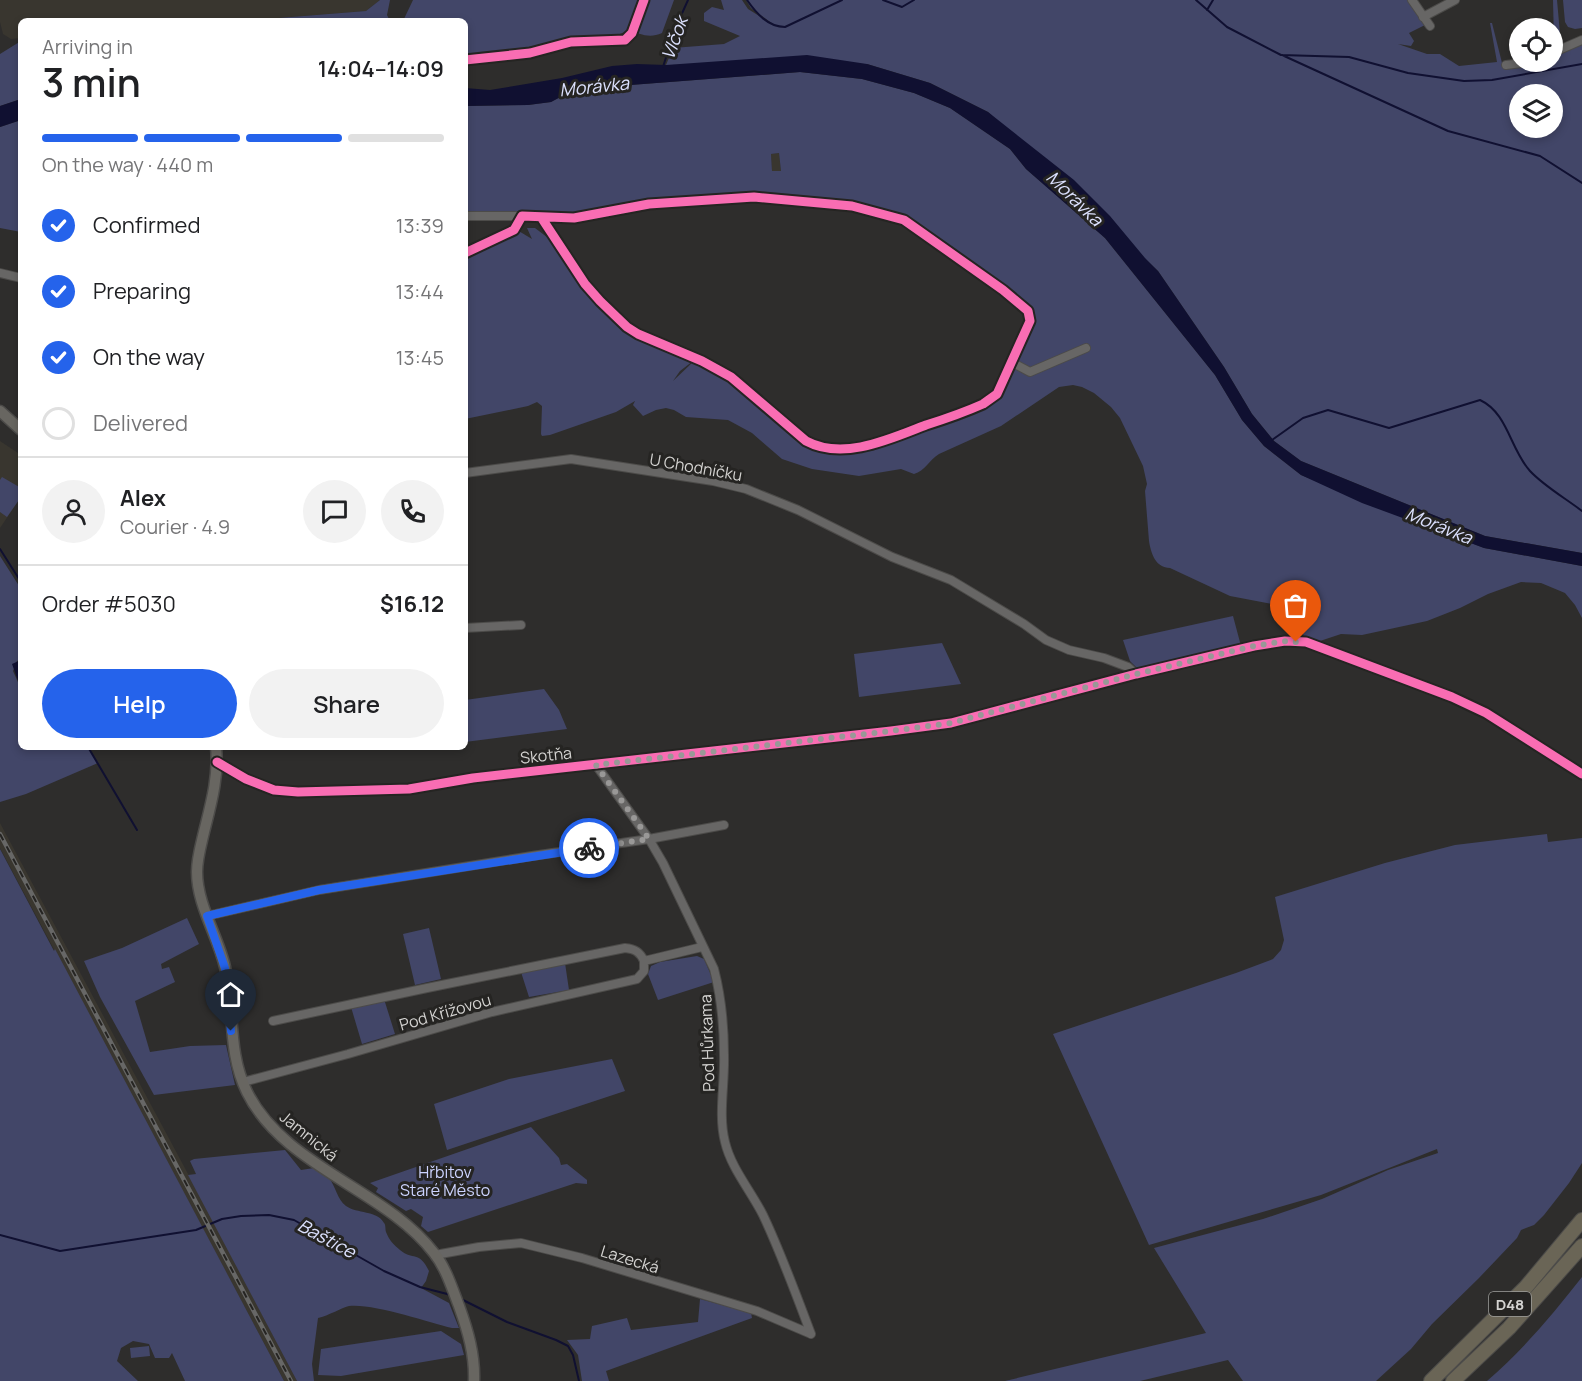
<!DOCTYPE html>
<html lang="en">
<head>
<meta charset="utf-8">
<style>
  body { margin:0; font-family:Manrope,sans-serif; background:#f2f2f2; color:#202124; height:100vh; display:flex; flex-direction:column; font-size:22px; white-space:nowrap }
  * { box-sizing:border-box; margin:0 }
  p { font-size:20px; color:#757577 }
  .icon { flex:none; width:33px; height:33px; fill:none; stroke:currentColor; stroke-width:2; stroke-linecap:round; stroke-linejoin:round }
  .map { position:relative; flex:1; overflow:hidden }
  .panel { position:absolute; left:18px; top:18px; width:450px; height:732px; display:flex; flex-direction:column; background:#fff; border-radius:9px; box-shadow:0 3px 9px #0003 }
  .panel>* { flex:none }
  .buttons { position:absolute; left:1509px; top:18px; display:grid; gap:12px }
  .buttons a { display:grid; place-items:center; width:54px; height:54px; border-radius:50%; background:#fff; box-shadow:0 3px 9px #0003; font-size:30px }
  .pin { position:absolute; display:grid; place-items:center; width:51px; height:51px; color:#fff; margin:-62px -26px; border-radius:50% 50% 50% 0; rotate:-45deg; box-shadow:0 0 6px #0007 }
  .pin .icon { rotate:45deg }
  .courier { position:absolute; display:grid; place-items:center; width:60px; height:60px; margin:-30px; border:4px solid #2563eb; border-radius:50%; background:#fff; color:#222; box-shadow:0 2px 8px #0007 }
  .summary em { font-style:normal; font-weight:600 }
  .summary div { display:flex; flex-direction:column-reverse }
  .summary { display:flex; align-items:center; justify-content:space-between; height:102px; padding:0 24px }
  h1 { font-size:39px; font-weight:600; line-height:45px }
  .bar { display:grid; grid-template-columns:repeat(4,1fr); gap:9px 6px; align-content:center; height:72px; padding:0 24px }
  .bar i { height:8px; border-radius:4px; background:#e0e0e0 }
  .bar .active { background:#2563eb }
  .bar p { grid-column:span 4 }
  .line { display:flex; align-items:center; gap:15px; padding:0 24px; border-top:2px solid #e0e0e0 }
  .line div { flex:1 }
  .round { display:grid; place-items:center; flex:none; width:63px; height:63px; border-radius:32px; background:#f2f2f2 }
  ol { padding:0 24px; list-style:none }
  li { display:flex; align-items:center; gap:18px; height:66px }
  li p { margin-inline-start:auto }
  li .icon { padding:6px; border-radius:50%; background:#2563eb; color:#fff; stroke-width:4 }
  li:last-child { color:#757577 }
  li i { width:33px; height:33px; border:3px solid #e0e0e0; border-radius:50% }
  .button { display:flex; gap:12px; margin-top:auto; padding:12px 24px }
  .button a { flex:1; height:69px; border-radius:36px; background:#2563eb; color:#fff; font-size:24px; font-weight:600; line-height:69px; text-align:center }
  .button a+a { background:#f2f2f2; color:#202124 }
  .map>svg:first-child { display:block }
  .built { fill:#39362f }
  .green { fill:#424668; fill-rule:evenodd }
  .water { fill:#101031 }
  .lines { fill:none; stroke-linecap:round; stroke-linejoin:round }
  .stream { stroke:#101031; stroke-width:2 }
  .minor-casing { stroke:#4c4b49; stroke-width:10 }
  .tertiary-casing { stroke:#4c4b49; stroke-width:11 }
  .secondary-casing { stroke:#4c4b49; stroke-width:13 }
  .motorway-casing { stroke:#4c4b49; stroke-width:16 }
  .minor { stroke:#676665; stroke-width:8 }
  .tertiary { stroke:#676665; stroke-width:9 }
  .secondary { stroke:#686661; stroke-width:10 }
  .motorway { stroke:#6a6556; stroke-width:14 }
  .rail-casing { stroke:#676766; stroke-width:4.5 }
  .rail { stroke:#252422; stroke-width:2; stroke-dasharray:7; stroke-linecap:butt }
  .cycleway-casing { stroke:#252422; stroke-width:13 }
  .cycleway { stroke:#f96db3; stroke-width:9 }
  .done { stroke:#999897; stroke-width:6; stroke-dasharray:0 10.8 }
  .route { stroke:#2563eb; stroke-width:8 }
  .labels { text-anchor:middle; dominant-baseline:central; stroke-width:6; stroke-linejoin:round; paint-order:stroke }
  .shield { fill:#252422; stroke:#9f9e9c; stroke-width:1.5 }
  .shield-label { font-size:15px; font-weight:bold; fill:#d3d2d0 }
  .street-label { font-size:16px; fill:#d3d2d0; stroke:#252422 }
  .park-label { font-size:16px; fill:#cdd4ff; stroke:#252422 }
  .water-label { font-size:18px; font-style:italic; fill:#dce1fe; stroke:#252422 }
</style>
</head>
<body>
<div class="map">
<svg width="1582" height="1381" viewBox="0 0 1582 1381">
  <rect width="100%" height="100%" fill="#2e2d2c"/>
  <path class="built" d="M0,0h380l-14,11 -126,10h-219v17l-10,1 -8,-5 -3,-12z
    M779,153l2,18h-9l-1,-17z
    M0,441l21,14v42l-21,31z
    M0,823l217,405 80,153h-13l-284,-533z"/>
  <path class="green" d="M380,0h10l-3,15 3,6h-150l126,-10z
    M413,0h261l-12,33c-13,6 -22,1 -34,-4 -10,10 -28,6 -41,8 -41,5 -81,17 -122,19v-35h-62z
    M721,0h21l6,9 29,18 -26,-19 -5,-8h664l17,24 -18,9 5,8 -3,5 -13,-2 29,10h13l19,12 38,-4 -7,-39h2l11,44 30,-2 10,-3h9l1,-4 29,-15v510l-97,-17 -184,-75 -27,-20 -22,-27 -28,-47 -66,-96 -170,-159 -58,-29 -63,-19 -201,1 7,-17 51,-4 16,-8 -36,-15v-8l8,-6 12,3zM1520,94h32v34h-32z
    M1553,0h4l4,45 -7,-4z
    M1563,0h19v28l-7,1 -7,-2 -3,-5z
    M21,41v58l-21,7v-52z
    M800,72l62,7 52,14 36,15 60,41 16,20 79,69 110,137 27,45 22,26 37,29 183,73 98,18v52l-7,-13 -10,-12 -24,-10 -20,-1 -33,12 -28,14 -33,13 -65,14 -21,-1 -21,7 -16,-2 -3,-17 5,-15h-18l-58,-11 -60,-28c-14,0 -19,-14 -21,-27l-4,-50 2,-7 -4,-18 -23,-48 -9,-11 -17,-14 -12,-6 -9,-2 -14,2 -58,39 -62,28c-10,6 -14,17 -25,20l-13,-5 -42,7 -47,-7 -30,-10 -30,-26 -24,-13 -42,-3 -12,-7 -8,-2 -10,2 -13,6 -10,-11 2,-4 -19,11 -66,23 -8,1 -1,-2 1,-28 -5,-4 -9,4 -63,13v-162l52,-27 15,9 -5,-11h8l21,16 65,81 72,36 -13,10 -7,10 21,-20 48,21 69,56 16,7 13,-1 42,-7 105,-39 24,-21 21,-54 1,-10 -136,-98 -15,-6 -107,-16 -102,4 -95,16h-113v-107l63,-1 23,-3 13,-7 27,-7zM779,153l2,18h-9l-1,-17z
    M21,120v112l-21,-4v-101z
    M2,477l19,11v9l-14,20 -7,-5v-32z
    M0,556l21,33v70l-4,2 -4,10 8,18v58h67l10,16 -72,31 -26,8z
    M1233,616l8,30 -102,24 -9,-9 -7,-21z
    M942,643l19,41 -102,13 -5,-43z
    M544,689l15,21 8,19 -102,13v-42z
    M1547,834l1,8 34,-4v325l-13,20 -25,32 -10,10 -13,5 -4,8 -38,40 -47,46 -21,25 -35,32h-133l-15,-21 -88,21h-135l201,-48 -52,-85 109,-29 59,-20 66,-29 50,-17 -1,-4 -116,46 -172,50 -96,-211 183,-61 37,-14 8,-9 3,-10 -9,-43 110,-34 70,-18z
    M0,849l54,102 1,-2 229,432h-99l-13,-28 -3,5h-14l-6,-14 -16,-3 -12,7 -4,13 21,20h-138z
    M187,918l12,26 -38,20 1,5 7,-2 6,15 -40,19 15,51 40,-6 36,-1 9,40 -81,10 -54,-98 -16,-36 38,-13z
    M429,928l12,51 -26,6 -12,-51z
    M697,956l7,3 10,23 -56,18 -10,-26 3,-8 9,-4z
    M565,963l4,27 -40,7 -8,-25z
    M384,999l11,35 -33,10 -11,-37z
    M612,1059l13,32 -178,59 -13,-46 75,-25z
    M531,1127l28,31 2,7 6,-1 20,16v4l-11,-1 -148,49 -7,-6 2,-9 -12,-8 -5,2 -30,-19 2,-4 -8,-5z
    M285,1150l16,20 13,-2c4,3 12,6 15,10 7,9 8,21 17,28 11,8 31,4 38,17 2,2 1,6 2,9 3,8 8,13 14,18 13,11 19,0 29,21l-3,10 -5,7 28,15 10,25h-7c-24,-6 -80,-25 -103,-22 -6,1 -21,10 -31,12l-6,46 2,17h-17l-109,-206 8,-1 -6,-13 4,-2z
    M1582,1277v104h-95c36,-31 66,-67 95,-104z
    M700,1299l51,14 1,5 -146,53 3,10h-27l-4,-26 -11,-15 23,-1 2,-13 35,-8 4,12 67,-8z
    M441,1331l20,13 3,11 -123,21 -23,-1 3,-26z
    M149,1346l1,10 -19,2 -1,-10z"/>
  <path class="water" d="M807,55l60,9 63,19 58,29 86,68 36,36 35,42 13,13 66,96 28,47 22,27 27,20 184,75 97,17v13l-98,-18 -122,-45 -61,-28 -37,-29 -22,-26 -27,-45 -110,-137 -79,-69 -16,-20 -60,-41 -36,-15 -52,-14 -62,-7 -209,16 -27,7 -13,7 -23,3 -63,1v-18l25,2 72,-12 50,-12 25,-2 29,1z
    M21,99v21l-21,7v-21z
    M21,660v29l-9,-25z"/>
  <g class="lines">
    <path class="stream" d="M747,0c9,13 21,27 38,27l57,-27
      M883,0l19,7 12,-7
      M1196,0l31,27 54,28 68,2 59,16 56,8 28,-1 90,-16
      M1207,10l6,-10
      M1282,55l166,76 92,25 42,27
      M663,67l12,-38 13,-29
      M1272,440l31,-22 25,-8 61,18 91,-28c28,13 30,49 50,71 14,15 35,27 52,40
      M0,549l21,33
      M88,747l49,83
      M0,1235l60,16 136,-21 26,-11 19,-3 28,-1 25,5 90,51 36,16 31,8
      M459,1298l48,24 49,18 12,6 5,9 6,26"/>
    <g class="minor-casing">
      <path id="minor" d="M1412,0l18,26
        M1423,17l32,-17
        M1552,53l30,-13
        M1506,65l24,-3
        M465,216h57
        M465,253l49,-23 8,-14 52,2 75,-14 105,-7 98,9 52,14 99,70 25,21 2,10 -33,73 -14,10c-18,8 -38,15 -57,21 -36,14 -83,36 -120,16l-75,-64 -29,-16 -64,-27 -11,-7 -27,-26 -15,-17 -44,-67
        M0,273l21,5
        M1013,363l17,9 56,-24
        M465,473l106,-14 142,22 33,8 52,21 94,47 59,23 73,44 22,16 23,10 35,8 24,9 8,7
        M465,628l56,-3
        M596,765l53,74 14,24 51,106c7,27 10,58 10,86 1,29 -6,60 1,87 6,26 26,49 38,73 18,38 33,79 48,119
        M207,916l112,-26 213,-34 117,-17 75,-14
        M273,1021l154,-33 198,-40c10,1 15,4 19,13l58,-14
        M243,1082l105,-28 144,-42 145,-33 7,-8v-10
        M435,1255l44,-8 42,-4 61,15 175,53 54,23"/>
    </g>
    <g class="tertiary-casing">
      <path id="tertiary" d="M217,762l29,17 28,11 24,2 111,-3 64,-11 418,-47 60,-8 185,-49 118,-28 31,-5 21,1 146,55 34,16 96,61"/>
    </g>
    <g class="secondary-casing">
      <path id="secondary" d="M0,411l21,19
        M216,747c3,29 -5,57 -12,85 -3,13 -7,26 -7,40 0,33 21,64 28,95 10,42 2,85 22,125 37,75 138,97 187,161 12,15 18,35 25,53 9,25 16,49 15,75"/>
    </g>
    <g class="motorway-casing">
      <path id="motorway" d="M1431,1381l95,-94 56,-67
        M1453,1381l56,-53 73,-82"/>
    </g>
    <use href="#minor" class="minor"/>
    <use href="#tertiary" class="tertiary"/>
    <use href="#secondary" class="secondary"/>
    <use href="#motorway" class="motorway"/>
    <g class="rail-casing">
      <path id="rail" d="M0,834l291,547"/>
    </g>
    <use href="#rail" class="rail"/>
    <g class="cycleway-casing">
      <path id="cycleway" d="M465,60l65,-7 41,-11 54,-2 7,-7 12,-33
        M465,253l49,-23 8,-14 52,2 75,-14 105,-7 98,9 52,14 99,70 25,21 2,10 -33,73 -14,10c-18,8 -38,15 -57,21 -36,14 -83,36 -120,16l-75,-64 -29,-16 -64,-27 -11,-7 -27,-26 -15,-17 -44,-67
        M217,762l29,17 28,11 24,2 111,-3 64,-11 418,-47 60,-8 185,-49 118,-28 31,-5 21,1 146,55 34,16 96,61"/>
    </g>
    <use href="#cycleway" class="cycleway"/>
  </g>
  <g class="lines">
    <path class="done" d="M589,848l60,-9 -53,-74 295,-34 60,-8 185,-49 118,-28 32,-5 10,1"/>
    <path class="route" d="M231,1031l-6,-63 -18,-52 112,-26 270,-42"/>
  </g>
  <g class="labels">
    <rect class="shield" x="1489" y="1292" width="42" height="24" rx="4.5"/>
    <g class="shield-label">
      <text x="1510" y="1304">D48</text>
    </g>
    <g class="street-label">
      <text transform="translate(696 467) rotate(10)">U Chodníčku</text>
      <text transform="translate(546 755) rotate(-6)">Skotňa</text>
      <text transform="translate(445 1012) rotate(-16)">Pod Křížovou</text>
      <text transform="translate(707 1043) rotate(-92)">Pod Hůrkama</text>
      <text transform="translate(309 1136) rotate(39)">Jamnická</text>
      <text transform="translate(630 1259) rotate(17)">Lazecká</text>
    </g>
    <g class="park-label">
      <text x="445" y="1172">Hřbitov<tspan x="445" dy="18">Staré Město</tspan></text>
    </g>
    <g class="water-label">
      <text transform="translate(674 38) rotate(-70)">Vlčok</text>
      <text transform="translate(594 86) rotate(-6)">Morávka</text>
      <text transform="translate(1075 198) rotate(44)">Morávka</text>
      <text transform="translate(1439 525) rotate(22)">Morávka</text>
      <text transform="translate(327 1238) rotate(28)">Baštice</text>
    </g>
  </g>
</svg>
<div class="buttons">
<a><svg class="icon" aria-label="locate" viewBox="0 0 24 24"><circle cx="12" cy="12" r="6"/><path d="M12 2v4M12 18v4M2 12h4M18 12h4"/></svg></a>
<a><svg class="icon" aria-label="layers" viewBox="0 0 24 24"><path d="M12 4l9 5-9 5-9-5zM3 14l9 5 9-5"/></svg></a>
</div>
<div class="pin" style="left:1296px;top:642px;background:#ea580c"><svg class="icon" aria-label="bag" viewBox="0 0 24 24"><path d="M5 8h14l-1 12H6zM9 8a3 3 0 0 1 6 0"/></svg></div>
<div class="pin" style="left:231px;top:1031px;background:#1f2937"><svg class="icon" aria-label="home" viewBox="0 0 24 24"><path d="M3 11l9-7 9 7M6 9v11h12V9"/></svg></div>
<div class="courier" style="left:589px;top:848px"><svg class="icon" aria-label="bike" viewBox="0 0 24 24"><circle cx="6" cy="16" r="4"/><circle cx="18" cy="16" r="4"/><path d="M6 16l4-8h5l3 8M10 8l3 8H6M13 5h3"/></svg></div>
<section class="panel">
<div class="summary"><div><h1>3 min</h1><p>Arriving in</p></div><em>14:04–14:09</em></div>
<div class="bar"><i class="active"></i><i class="active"></i><i class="active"></i><i></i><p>On the way · 440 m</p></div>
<ol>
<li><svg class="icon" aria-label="check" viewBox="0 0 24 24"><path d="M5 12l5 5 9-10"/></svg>Confirmed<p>13:39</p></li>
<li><svg class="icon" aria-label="check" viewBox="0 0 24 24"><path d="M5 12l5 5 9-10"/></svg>Preparing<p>13:44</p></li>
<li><svg class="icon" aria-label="check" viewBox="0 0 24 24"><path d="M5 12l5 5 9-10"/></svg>On the way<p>13:45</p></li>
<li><i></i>Delivered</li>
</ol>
<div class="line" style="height:108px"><a class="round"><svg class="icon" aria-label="person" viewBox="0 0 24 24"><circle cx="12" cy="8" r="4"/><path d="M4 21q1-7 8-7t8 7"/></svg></a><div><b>Alex</b><p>Courier · 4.9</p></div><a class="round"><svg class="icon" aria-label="chat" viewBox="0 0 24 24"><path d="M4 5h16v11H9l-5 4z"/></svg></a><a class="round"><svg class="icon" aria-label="phone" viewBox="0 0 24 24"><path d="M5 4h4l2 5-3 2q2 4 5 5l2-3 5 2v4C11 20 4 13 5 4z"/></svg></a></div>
<div class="line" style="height:78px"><div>Order #5030</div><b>$16.12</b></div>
<div class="button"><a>Help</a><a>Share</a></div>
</section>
</div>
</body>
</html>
